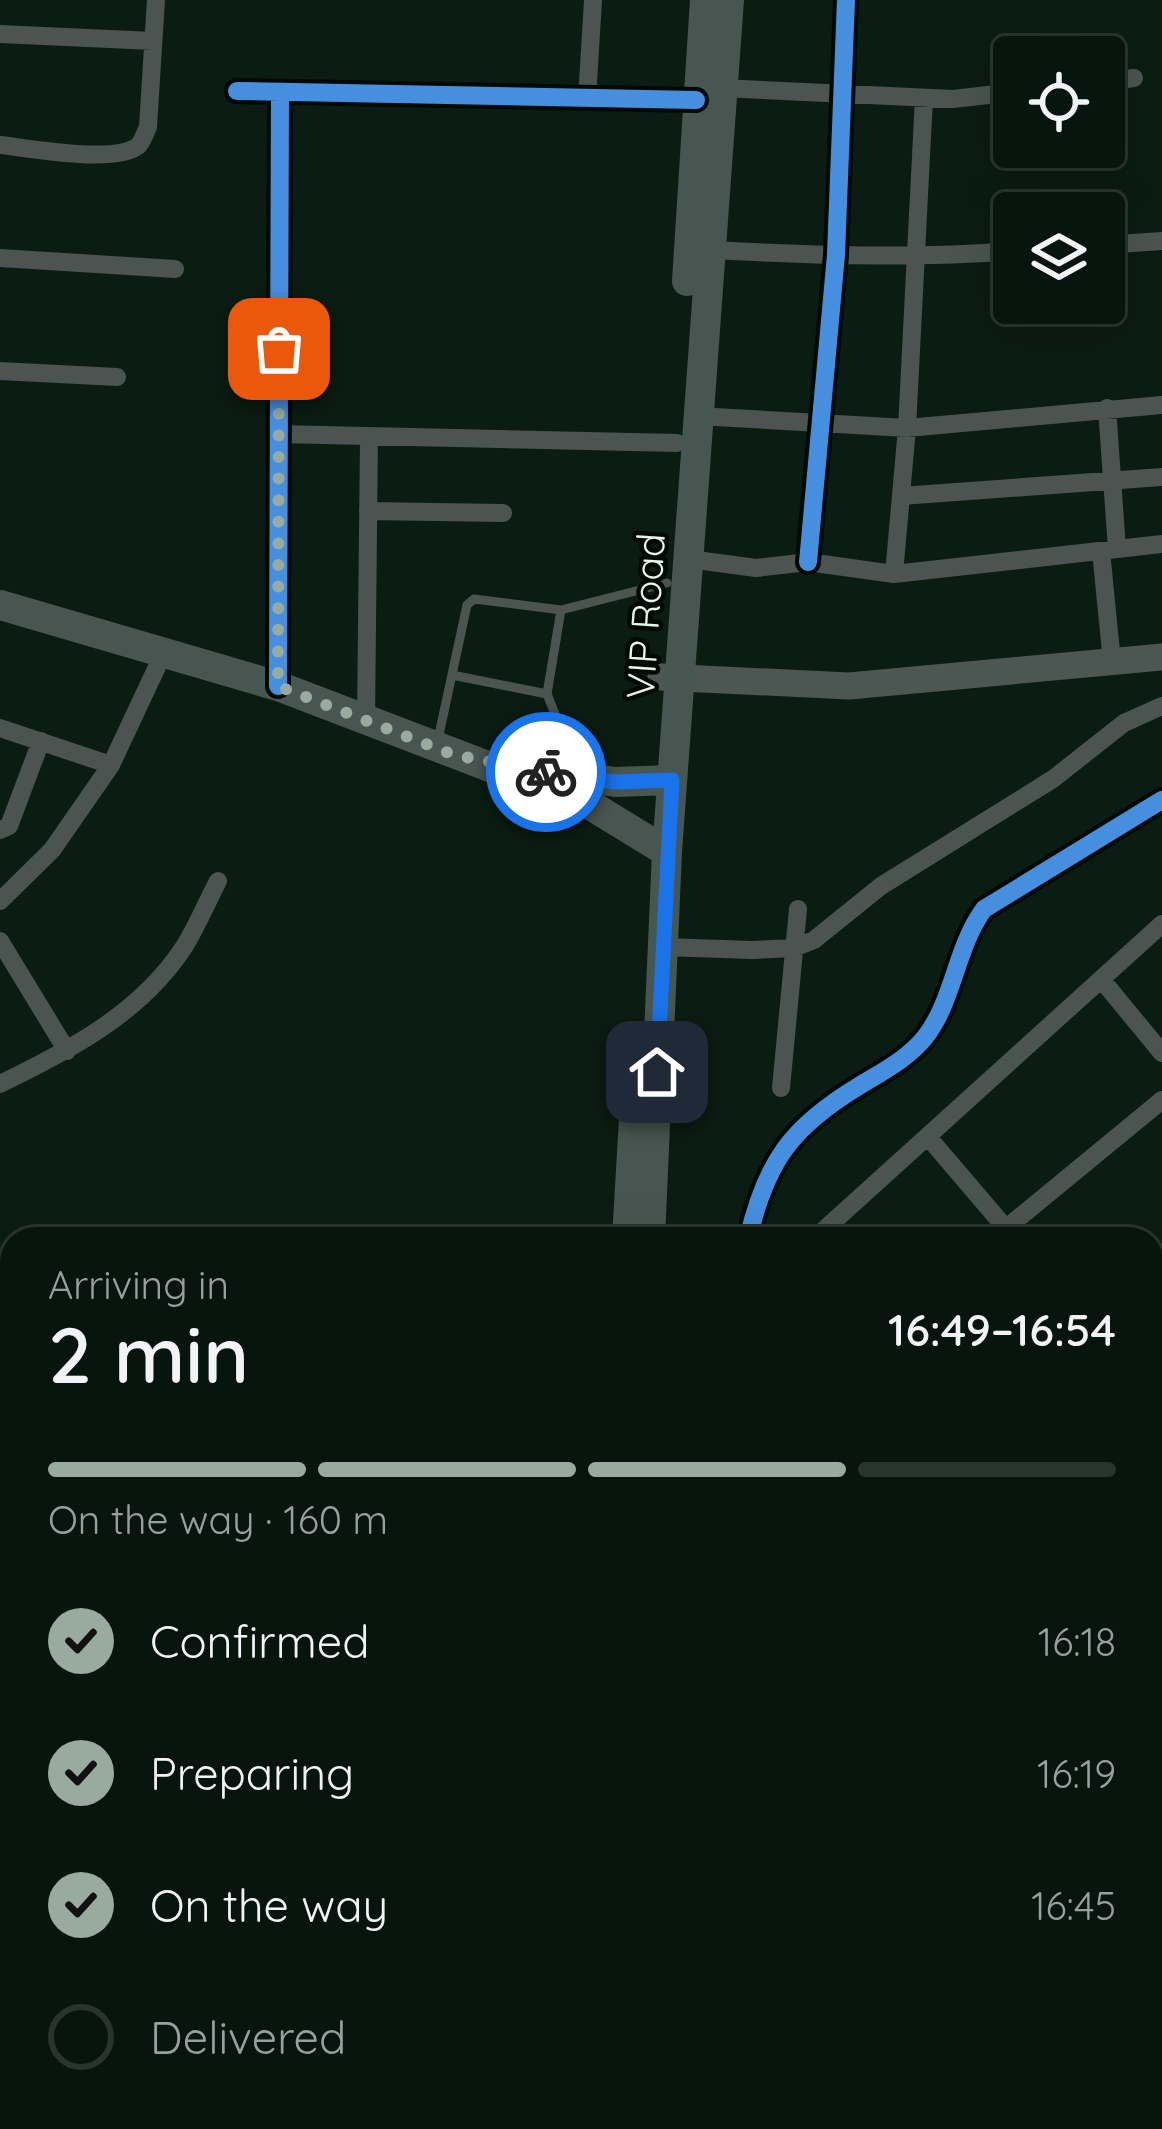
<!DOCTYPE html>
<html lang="en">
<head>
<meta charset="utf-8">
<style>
  body { margin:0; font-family:Quicksand,sans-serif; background:#16221c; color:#f1f3f6; height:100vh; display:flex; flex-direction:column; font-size:45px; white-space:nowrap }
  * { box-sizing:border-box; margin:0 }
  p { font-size:39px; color:#989f9e }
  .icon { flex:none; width:66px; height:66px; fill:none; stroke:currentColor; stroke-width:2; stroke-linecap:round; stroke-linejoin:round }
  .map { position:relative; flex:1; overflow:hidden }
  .drawer { position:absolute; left:0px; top:1227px; width:1164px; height:903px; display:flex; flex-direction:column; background:#08150e; border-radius:36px 36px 0 0; box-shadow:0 12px 48px #0002,0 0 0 3px #29342e }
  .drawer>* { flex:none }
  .fabs { position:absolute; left:993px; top:36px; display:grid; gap:24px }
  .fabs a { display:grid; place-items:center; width:132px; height:132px; border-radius:12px; background:#08150e; box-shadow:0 12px 48px #0002,0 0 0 3px #29342e; font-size:60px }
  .pin { position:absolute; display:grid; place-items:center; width:102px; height:102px; color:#fff; margin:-51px; border-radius:24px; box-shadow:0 6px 18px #0006 }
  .courier { position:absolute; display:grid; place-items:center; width:120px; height:120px; margin:-60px; border:9px solid #1a73e8; border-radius:50%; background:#fff; color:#222; box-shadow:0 3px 15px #0007 }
  .overview em { font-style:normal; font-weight:600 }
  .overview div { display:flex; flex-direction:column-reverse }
  .overview { display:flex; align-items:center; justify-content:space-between; height:204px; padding:0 48px }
  h1 { font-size:78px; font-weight:600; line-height:90px }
  .bar { display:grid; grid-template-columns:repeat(4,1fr); gap:18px 12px; align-content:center; height:144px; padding:0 48px }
  .bar i { height:15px; border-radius:9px; background:#29342e }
  .bar .on { background:#99aa9e }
  .bar p { grid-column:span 4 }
  ol { padding:0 48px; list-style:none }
  li { display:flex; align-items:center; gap:36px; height:132px }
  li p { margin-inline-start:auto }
  li .icon { padding:12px; border-radius:50%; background:#99aa9e; color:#111; stroke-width:4 }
  li:last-child { color:#989f9e }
  li i { width:66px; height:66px; border:6px solid #29342e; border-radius:50% }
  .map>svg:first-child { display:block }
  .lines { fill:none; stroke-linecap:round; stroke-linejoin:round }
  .lane { stroke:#4b5451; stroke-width:9 }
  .street { stroke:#4b5451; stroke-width:18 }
  .secondary { stroke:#4c5753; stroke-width:27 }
  .primary { stroke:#485651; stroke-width:30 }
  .cycleway-casing { stroke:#010904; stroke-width:26 }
  .cycleway { stroke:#468fdf; stroke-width:18 }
  .done { stroke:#99aa9e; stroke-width:12; stroke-dasharray:0 21.6 }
  .route { stroke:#1a73e8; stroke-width:15 }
  .labels { text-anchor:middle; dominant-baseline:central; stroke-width:9; stroke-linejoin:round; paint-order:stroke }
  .street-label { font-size:39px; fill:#e5f6ea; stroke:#010904 }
</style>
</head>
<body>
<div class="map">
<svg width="1162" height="2129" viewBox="0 0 1162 2129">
  <rect width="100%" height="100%" fill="#0b1c12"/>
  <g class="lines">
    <path class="lane" d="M561,610l-14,84 29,73
      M452,675l95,19
      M437,744l30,-139 7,-6 87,11 106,-27"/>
    <path class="street" d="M0,34l153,7
      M1104,82l30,-4
      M721,88l232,11 61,-7
      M237,91l459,9
      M587,99l6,-99
      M0,145c28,3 118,20 139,0 4,-5 6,-12 9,-18l8,-127
      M1104,245l58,-4
      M710,250c101,5 202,9 304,1
      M0,258l175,11
      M0,371l117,6
      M1107,408l10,141
      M697,416l210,12 255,-23
      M279,434l398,9
      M901,496l261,-19
      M368,511l135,2
      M1101,551l11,111
      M689,559l67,9 52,-6 86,12 268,-30
      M808,562l28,-307 10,-255
      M894,574l13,-146 17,-330
      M278,686l2,-593
      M366,720l3,-283
      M0,728l111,37
      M0,830l9,-4 32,-85
      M0,901l52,-51 59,-85 53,-113
      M0,941l67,110
      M663,947l89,3 42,-2 20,-8 67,-54 172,-107 71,-56 38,-17
      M1101,979l61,74
      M0,1084c70,-34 140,-70 184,-137 13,-21 23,-45 34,-66
      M781,1088l17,-179
      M928,1137l87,102
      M748,1239c18,-77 43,-112 111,-153 23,-14 50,-28 67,-50 28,-37 30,-89 58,-127l178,-109
      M814,1239l348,-315
      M993,1239l169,-139
      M1152,1294l10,-8
      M1152,1408l10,12
      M1152,1444l10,-8
      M0,1455l12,-6
      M0,1556l12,-7
      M1152,1598l10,-8
      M0,1657l12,-6
      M1152,1910l10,-4
      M1152,1926l10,23
      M1152,2013l10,-4
      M0,2018l12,-32
      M145,2118l7,11
      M0,2120l12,-44
      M831,2129l32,-11"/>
    <path class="secondary" d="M661,677l188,9 313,-29"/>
    <path class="primary" d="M687,281l18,-281
      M0,605l278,81 314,120 75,46
      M537,770l78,12 57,-2
      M627,1239l8,-138
      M650,1239l17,-387 62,-852
      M653,2118v11"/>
    <g class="cycleway-casing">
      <path id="cycleway" d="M237,91l459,9
        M808,562l28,-307 10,-255
        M278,686l2,-593
        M748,1239c18,-77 43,-112 111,-153 23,-14 50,-28 67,-50 28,-37 30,-89 58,-127l178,-109"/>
    </g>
    <use href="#cycleway" class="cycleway"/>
  </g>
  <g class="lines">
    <path class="done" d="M279,349l-1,337 176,69 92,17"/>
    <path class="route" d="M546,772l69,10 57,-2 -15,292"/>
  </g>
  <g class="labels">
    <g class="street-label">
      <text transform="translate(645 616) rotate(-86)">VIP Road</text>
    </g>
  </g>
</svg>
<div class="fabs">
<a><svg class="icon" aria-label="locate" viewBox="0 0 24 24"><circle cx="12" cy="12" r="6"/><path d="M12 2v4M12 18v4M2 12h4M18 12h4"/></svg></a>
<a><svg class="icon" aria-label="layers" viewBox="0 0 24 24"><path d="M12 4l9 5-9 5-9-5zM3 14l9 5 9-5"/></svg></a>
</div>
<div class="pin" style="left:279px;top:349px;background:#ea580c"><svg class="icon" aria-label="bag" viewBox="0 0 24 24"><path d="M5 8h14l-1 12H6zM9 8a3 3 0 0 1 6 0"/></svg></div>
<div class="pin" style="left:657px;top:1072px;background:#1f2937"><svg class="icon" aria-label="home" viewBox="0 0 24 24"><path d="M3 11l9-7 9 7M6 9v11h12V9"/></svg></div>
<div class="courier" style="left:546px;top:772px"><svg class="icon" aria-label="bike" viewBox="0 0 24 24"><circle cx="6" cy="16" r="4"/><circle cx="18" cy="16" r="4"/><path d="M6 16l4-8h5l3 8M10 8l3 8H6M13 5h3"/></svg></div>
<section class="drawer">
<div class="overview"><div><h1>2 min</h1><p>Arriving in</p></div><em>16:49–16:54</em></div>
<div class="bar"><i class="on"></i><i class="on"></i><i class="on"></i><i></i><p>On the way · 160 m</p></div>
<ol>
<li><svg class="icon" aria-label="check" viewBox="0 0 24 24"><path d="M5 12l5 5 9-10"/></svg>Confirmed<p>16:18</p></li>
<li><svg class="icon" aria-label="check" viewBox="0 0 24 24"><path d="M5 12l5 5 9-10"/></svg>Preparing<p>16:19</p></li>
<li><svg class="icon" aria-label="check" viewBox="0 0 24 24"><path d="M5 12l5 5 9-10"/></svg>On the way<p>16:45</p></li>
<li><i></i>Delivered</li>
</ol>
</section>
</div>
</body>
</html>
